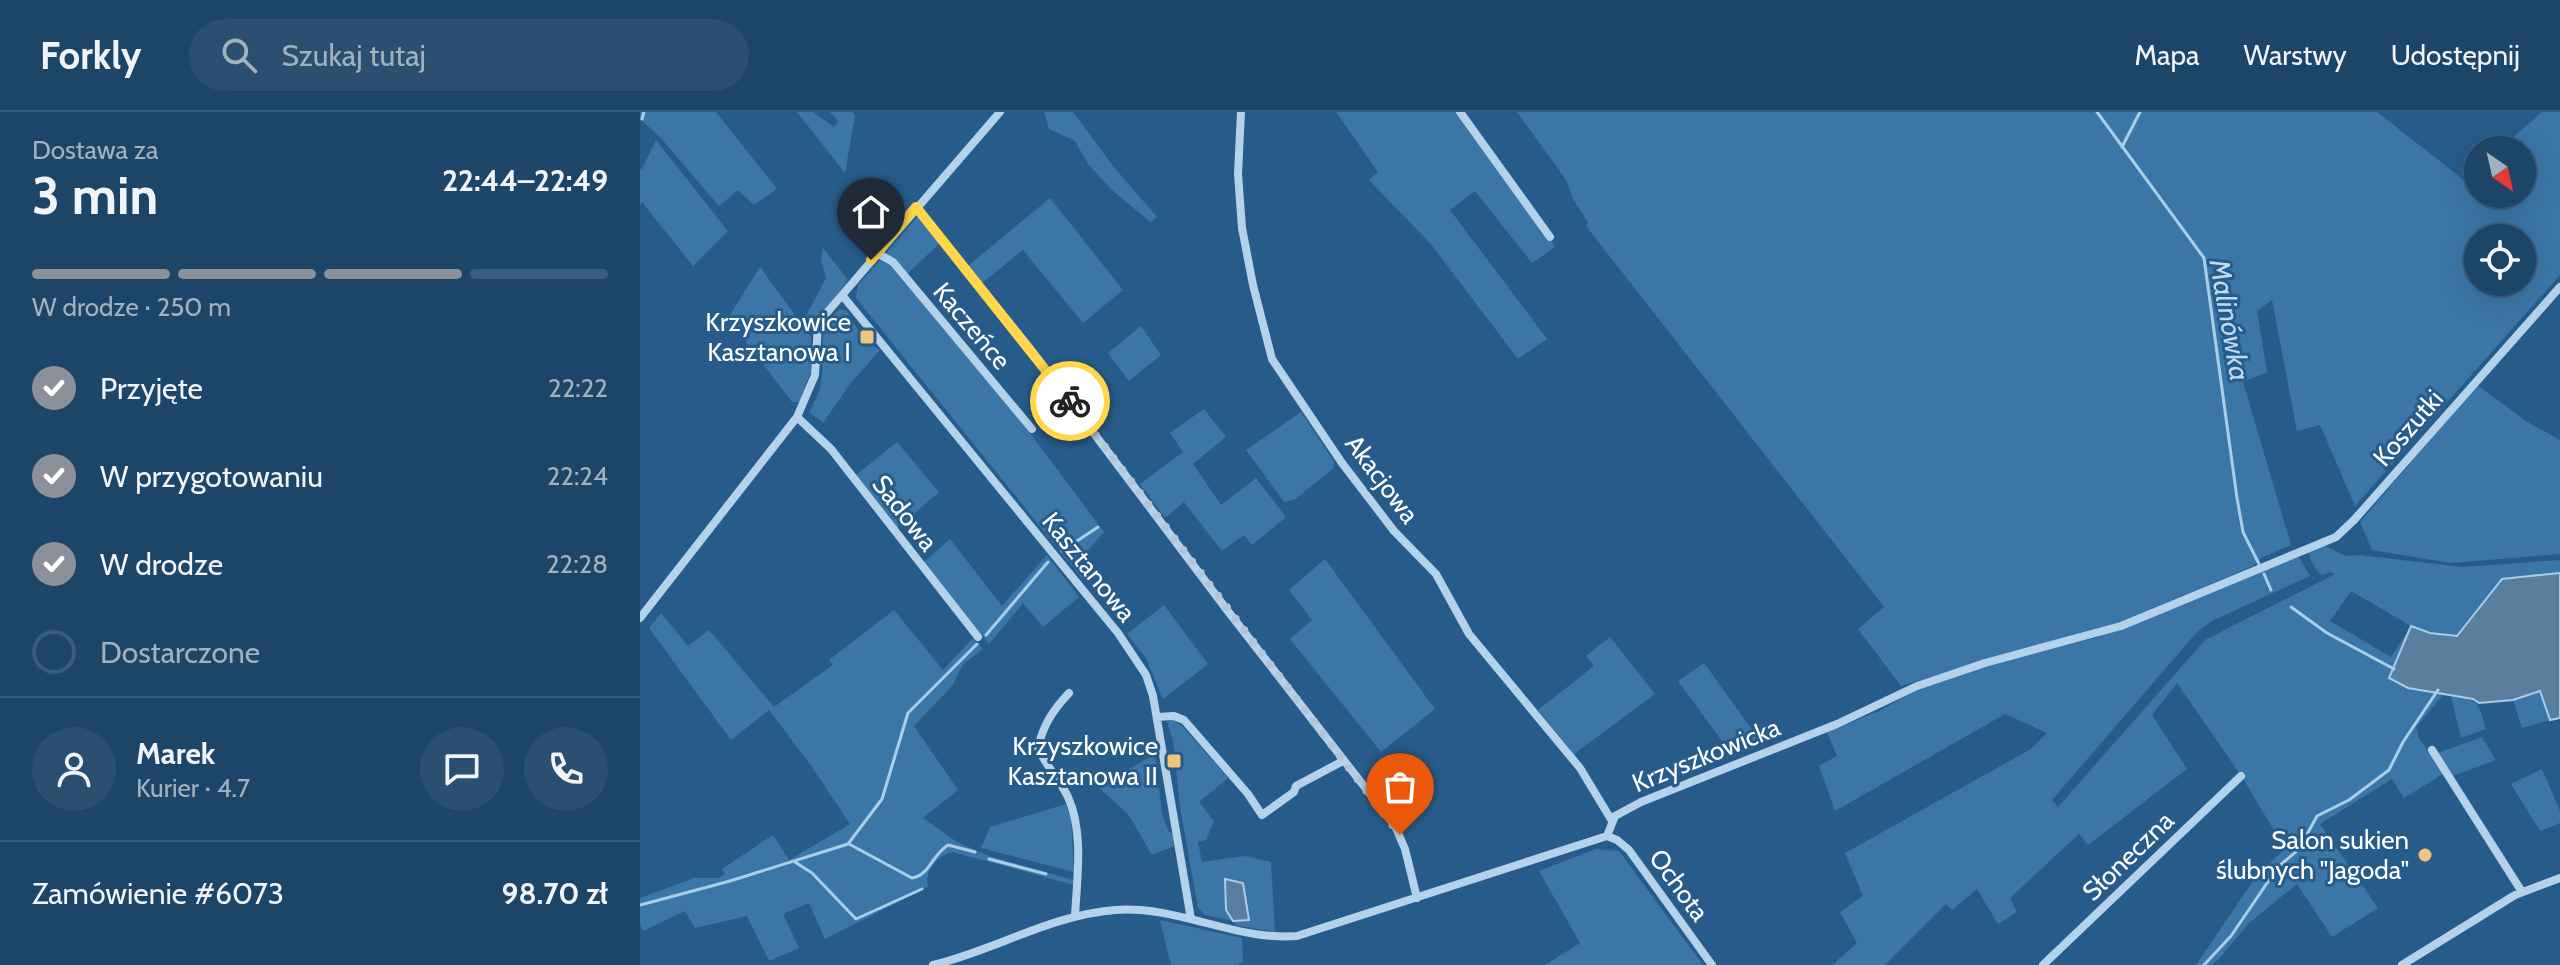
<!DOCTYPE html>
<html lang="pl">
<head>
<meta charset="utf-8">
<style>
  body { margin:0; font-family:Cabin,sans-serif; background:#2a4f71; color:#f1f3f6; height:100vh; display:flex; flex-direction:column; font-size:30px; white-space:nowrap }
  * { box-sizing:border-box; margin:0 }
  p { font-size:26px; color:#a0b1c0 }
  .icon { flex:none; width:44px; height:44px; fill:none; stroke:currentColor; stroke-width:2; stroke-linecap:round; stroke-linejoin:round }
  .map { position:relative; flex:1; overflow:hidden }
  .side { display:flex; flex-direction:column; background:#1d4568; width:640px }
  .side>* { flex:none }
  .needle { width:52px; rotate:146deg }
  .tools { position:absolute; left:1824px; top:24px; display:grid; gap:16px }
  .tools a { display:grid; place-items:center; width:72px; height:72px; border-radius:50%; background:#1d4568; box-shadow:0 8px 32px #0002,0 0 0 2px #3b5d7c; font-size:40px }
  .pin { position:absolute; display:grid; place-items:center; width:68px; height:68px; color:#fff; margin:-82px -34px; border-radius:50% 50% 50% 0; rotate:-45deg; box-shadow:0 0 8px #0007 }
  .pin .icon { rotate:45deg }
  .courier { position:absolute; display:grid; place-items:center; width:80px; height:80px; margin:-40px; border:6px solid #ffd54a; border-radius:50%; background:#fff; color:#222; box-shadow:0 2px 10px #0007 }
  .overview em { font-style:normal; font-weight:700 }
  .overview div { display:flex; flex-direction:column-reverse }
  .overview { display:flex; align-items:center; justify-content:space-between; height:136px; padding:0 32px }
  h1 { font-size:52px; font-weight:700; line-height:60px }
  .bar { display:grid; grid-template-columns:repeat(4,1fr); gap:12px 8px; align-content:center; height:96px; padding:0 32px }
  .bar i { height:10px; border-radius:6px; background:#3b5d7c }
  .bar .current { background:#8c9099 }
  .bar p { grid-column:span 4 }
  .line { display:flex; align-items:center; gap:20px; padding:0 32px; border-top:2px solid #3b5d7c }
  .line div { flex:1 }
  .round { display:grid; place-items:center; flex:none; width:84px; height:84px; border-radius:42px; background:#2a4f71 }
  ol { padding:0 32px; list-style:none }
  li { display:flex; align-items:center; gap:24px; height:88px }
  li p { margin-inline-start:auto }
  li .icon { padding:8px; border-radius:50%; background:#8c9099; color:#fff; stroke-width:4 }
  li:last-child { color:#a0b1c0 }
  li i { width:44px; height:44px; border:4px solid #3b5d7c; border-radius:50% }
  header { display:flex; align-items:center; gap:48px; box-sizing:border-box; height:112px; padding:0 40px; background:#1d4568; border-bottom:2px solid #3b5d7c }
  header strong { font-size:38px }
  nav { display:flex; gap:44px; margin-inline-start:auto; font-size:28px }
  .search { width:560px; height:72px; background:#2a4f71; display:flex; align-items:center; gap:20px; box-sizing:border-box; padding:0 28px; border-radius:44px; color:#a0b1c0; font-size:30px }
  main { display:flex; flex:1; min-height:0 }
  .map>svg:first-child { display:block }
  .green { fill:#3b76a7; fill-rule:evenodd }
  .water { fill:#5a7e9d; stroke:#a9ceea; stroke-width:2 }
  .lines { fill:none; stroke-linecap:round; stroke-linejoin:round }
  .stream { stroke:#a9ceea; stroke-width:3 }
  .minor { stroke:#b4d2e9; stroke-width:8 }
  .done { stroke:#b3c6d6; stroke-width:8; stroke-dasharray:0 14.4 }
  .route { stroke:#ffd54a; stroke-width:10 }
  .poi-dot { fill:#f2c37a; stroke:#275c8a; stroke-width:3 }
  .labels { text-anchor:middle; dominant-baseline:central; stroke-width:6; stroke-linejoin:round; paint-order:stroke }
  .poi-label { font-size:26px; fill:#fff; stroke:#275c8a; text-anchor:end }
  .street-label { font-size:26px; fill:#fff; stroke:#275c8a }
  .water-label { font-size:28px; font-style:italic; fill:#c0dbf1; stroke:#275c8a }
</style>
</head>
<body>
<header>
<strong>Forkly</strong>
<div class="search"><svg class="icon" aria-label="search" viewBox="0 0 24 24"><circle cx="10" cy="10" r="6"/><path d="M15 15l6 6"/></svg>Szukaj tutaj</div>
<nav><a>Mapa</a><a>Warstwy</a><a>Udostępnij</a></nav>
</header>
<main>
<section class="side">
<div class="overview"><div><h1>3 min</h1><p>Dostawa za</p></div><em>22:44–22:49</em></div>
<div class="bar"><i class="current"></i><i class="current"></i><i class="current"></i><i></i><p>W drodze · 250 m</p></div>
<ol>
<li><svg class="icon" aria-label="check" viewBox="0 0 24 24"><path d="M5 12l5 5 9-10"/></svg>Przyjęte<p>22:22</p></li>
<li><svg class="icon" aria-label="check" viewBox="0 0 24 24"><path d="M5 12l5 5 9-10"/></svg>W przygotowaniu<p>22:24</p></li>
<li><svg class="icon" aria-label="check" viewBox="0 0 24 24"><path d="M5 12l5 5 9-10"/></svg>W drodze<p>22:28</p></li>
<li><i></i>Dostarczone</li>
</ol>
<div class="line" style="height:144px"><a class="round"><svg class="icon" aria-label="person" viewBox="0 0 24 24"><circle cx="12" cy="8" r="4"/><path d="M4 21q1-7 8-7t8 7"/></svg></a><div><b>Marek</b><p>Kurier · 4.7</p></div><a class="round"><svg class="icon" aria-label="chat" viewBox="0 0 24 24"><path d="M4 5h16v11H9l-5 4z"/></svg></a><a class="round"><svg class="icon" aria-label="phone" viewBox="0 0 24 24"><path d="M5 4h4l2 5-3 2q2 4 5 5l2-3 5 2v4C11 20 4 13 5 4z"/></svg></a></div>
<div class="line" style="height:104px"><div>Zamówienie #6073</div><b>98.70 zł</b></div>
</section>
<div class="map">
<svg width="1920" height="853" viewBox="0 0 1920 853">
  <rect width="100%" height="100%" fill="#275c8a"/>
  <path class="green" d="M0,0h76l61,77 -23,16 -16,-15 -19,16 -59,-69 -20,-18z
    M157,0h16l21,15 4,-6 -8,-9h23l2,4 -10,57z
    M404,0h29l40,54 44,51 -7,5 -39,-33 -23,-25 -13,-23 -26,-12z
    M696,0h122l97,135 -23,16 -57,-72 -25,19 97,129 -29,20 -88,-116 -61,-63 9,-8z
    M877,0h860l87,68 14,-12v26h44v-44h-23l43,-38h18v163l-205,231 -35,-81 -23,6 -25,-131 -15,11 10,61 -24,10 48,163 -30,13 -8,8 -152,64 -84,20 -116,36 -43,-57 26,-22 -298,-381 2,-4 -15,-23 -7,-19zM1838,126h44v44h-44z
    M16,28l72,91 -35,35 -51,-64 -2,4v-37h2z
    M410,86l73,92 -40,33 -60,-73 -41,33 -14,-17z
    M279,103l22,27 -35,33 -20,-22z
    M183,136l25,32 -36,47 -7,-9 21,-40 -5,-17z
    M241,147l10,5 130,157 83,111 -23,26 9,15 -6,8 -228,-283 2,-13z
    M120,155l51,70v34l-12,31h-7l-64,-84z
    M200,197l7,2c8,16 18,31 33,39l-30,34 -27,39 -14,-11c5,-9 11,-19 12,-30 5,-29 -7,-51 19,-73z
    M501,214l20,29 -32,26 -21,-28z
    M1837,273l49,36 34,19v114l-109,9 -79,-13 -12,-28z
    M564,297l22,28 -33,27 28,41 35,-27 30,39 -34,28 -8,-10 -22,16 -38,-49 -19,16 -25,-34 43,-32 -13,-19z
    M661,300l34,51 -2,6 -39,31 -10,2 -38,-52z
    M257,330l42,50 -43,37 -40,-54z
    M310,427l52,67 45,-51 32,42 -36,30 -20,-24 -34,41 -66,-81z
    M1685,434l21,10 12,-1 105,12 97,-7v13l-58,6 -44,57 -28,-3 -19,-7 -6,18 24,47 14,4 -27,32 3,11 24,36 -39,24 -12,-19 -72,45 58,84 -46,29 -35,-53 -48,39 -31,37 -6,5h-16l61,-90 28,-26 -43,-72 -65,-94 -25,32 35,54 -99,76 -9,-11 -69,64 7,14 -19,12 -21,-35 -25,21 -6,-6 -61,61h-53l25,-22 -17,-31 23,-16 -18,-43 186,-104 16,-16 -42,-19 -170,97 -16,-45 18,-10 -10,-24 52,-21 39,-22 68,-23 112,-29 200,-81 12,20 -98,45 -15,11 -145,168 6,7 147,-167 130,-66 -5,-2 -8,3c-6,-5 -13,-15 -13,-23zM1711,479l60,35 -20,31 -61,-36z
    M685,447l110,150 -54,43 -91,-113 22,-19 -23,-30z
    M524,493l44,59 -45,35 -17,-41 -19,-24z
    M254,498l49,60 30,-32 10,11 -20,15 -11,22 -38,40 44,64 -35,28 34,24 32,14 84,24 1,5 -121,-33c-15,3 -29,18 -25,35l-103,52 -16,-36 -26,11 16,34 -30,13 -22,-45 -52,12 -10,-17 -42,20 -3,-7v-26l54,-20h25l6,-4 -3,-5 51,-34 16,25 61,-36 -38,-57 -43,-57 -38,30 -82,-112 12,-15 27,33 21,-16 65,77 59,-42 -4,-5z
    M970,525l45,57 -81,60 -36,-44 56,-44 -8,-10z
    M1064,551l59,82 -30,11 -55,-75z
    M1901,579l9,29 -28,8 -9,-28z
    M1811,584c29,4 27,6 35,33l-25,9z
    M534,608l9,7 45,51 -29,24 15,19 -8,19 -8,2 4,20 43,-6 26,6 4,70 -40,-7 -2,-4 -28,-6 -7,-7 -18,-101 -7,-67 -6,-18z
    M1842,625l14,23 -43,16 -15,-23z
    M515,642l7,60 7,18 3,1 2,13 -22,9 -24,-41 -30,-27z
    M1902,657l18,42v12l-20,8 -29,-47z
    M426,692l5,14 3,54 -93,-24 9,-21z
    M956,737l23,2 84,114h-158l35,-22 -41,-72z
    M520,808l82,18 1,24 -5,3h-67z"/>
  <path class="water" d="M1920,461v145l-10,2 -10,-29 -27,9 -34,3 -6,-4 -65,-11 -19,-10 22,-52 19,7 27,3 45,-57z
    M585,767l18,4 6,37 -16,1 -7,-11z"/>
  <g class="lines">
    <path class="stream" d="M1457,0l107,146 33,240 6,34 16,32
      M2,7l2,-7
      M1482,35l18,-35
      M422,439l36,-24
      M1624,462l7,16
      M1651,495l36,26 67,36
      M346,523l62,-73
      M209,732l63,34c18,-3 19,-22 36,-33l27,7
      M349,747l57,15
      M155,750l17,11 44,46 66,-30
      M0,793l90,-24 118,-37 34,-45 26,-86 69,-69
      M1564,853l27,-29 47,-69 21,-18 18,-33 32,-16 40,-30 14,-28 35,-52"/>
    <path class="minor" d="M601,0l-3,62 4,54 11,57 19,74 70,104 52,68 42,43 33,60 111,134 32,53
      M820,0l90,125
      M276,95l112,139 199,264 168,216 10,23 12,49
      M237,141l16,9 139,167
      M202,183l276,338 28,42 7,21 38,223
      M157,305l34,32 147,188
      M0,506l157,-201 18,-42 3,-52 182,-211
      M429,581c-16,17 -26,32 -31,55 8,18 22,32 30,49 16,35 9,82 7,119
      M517,605l17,-1 10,4 64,74 14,21 32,-23 2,-6 47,-25
      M1792,638l90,142
      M967,724l8,-20 26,-14 196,-78 80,-38 68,-23 136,-37 215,-89 18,-17 206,-233
      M967,724l10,4 12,10 83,115
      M293,853c62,-15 118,-50 182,-55 62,-5 120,31 182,26l310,-100
      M1403,853l198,-189
      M1762,853l113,-70 45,-17"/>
  </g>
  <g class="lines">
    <path class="done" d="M430,289l330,434"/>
    <path class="route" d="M231,148l45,-53 154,194"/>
  </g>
  <g class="poi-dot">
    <rect x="219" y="217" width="16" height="16" rx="4"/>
    <rect x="526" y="641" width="16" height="16" rx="4"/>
    <circle cx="1785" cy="743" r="8"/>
  </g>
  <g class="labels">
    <g class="poi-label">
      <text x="211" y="210">Krzyszkowice<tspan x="211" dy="30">Kasztanowa I</tspan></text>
      <text x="518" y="634">Krzyszkowice<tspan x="518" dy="30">Kasztanowa II</tspan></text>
      <text x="1769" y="728">Salon sukien<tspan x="1769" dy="30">ślubnych "Jagoda"</tspan></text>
    </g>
    <g class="street-label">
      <text transform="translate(332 214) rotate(50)">Kaczeńce</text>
      <text transform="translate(1768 316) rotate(-49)">Koszutki</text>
      <text transform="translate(742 367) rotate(53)">Akacjowa</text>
      <text transform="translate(265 401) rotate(52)">Sadowa</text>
      <text transform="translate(449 455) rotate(51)">Kasztanowa</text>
      <text transform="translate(1066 643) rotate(-22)">Krzyszkowicka</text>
      <text transform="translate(1488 744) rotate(-44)">Słoneczna</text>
      <text transform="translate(1039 773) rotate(54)">Ochota</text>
    </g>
    <g class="water-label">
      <text transform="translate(1590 208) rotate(80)">Malinówka</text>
    </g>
  </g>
</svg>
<div class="tools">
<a><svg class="needle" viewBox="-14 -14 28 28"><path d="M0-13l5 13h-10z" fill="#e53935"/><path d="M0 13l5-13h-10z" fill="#a0b1c0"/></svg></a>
<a><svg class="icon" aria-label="locate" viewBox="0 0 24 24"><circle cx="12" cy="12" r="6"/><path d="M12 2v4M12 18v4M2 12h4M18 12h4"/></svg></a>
</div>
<div class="pin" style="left:760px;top:723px;background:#ea580c"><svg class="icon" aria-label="bag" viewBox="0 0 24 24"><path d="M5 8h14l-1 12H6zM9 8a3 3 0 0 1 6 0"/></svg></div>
<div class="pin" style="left:231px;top:148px;background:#1f2937"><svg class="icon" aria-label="home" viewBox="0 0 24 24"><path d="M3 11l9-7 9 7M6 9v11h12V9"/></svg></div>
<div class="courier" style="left:430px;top:289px"><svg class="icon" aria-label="bike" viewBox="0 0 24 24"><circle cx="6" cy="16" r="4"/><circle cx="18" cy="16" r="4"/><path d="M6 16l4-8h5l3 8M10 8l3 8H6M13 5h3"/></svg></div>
</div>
</main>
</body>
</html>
